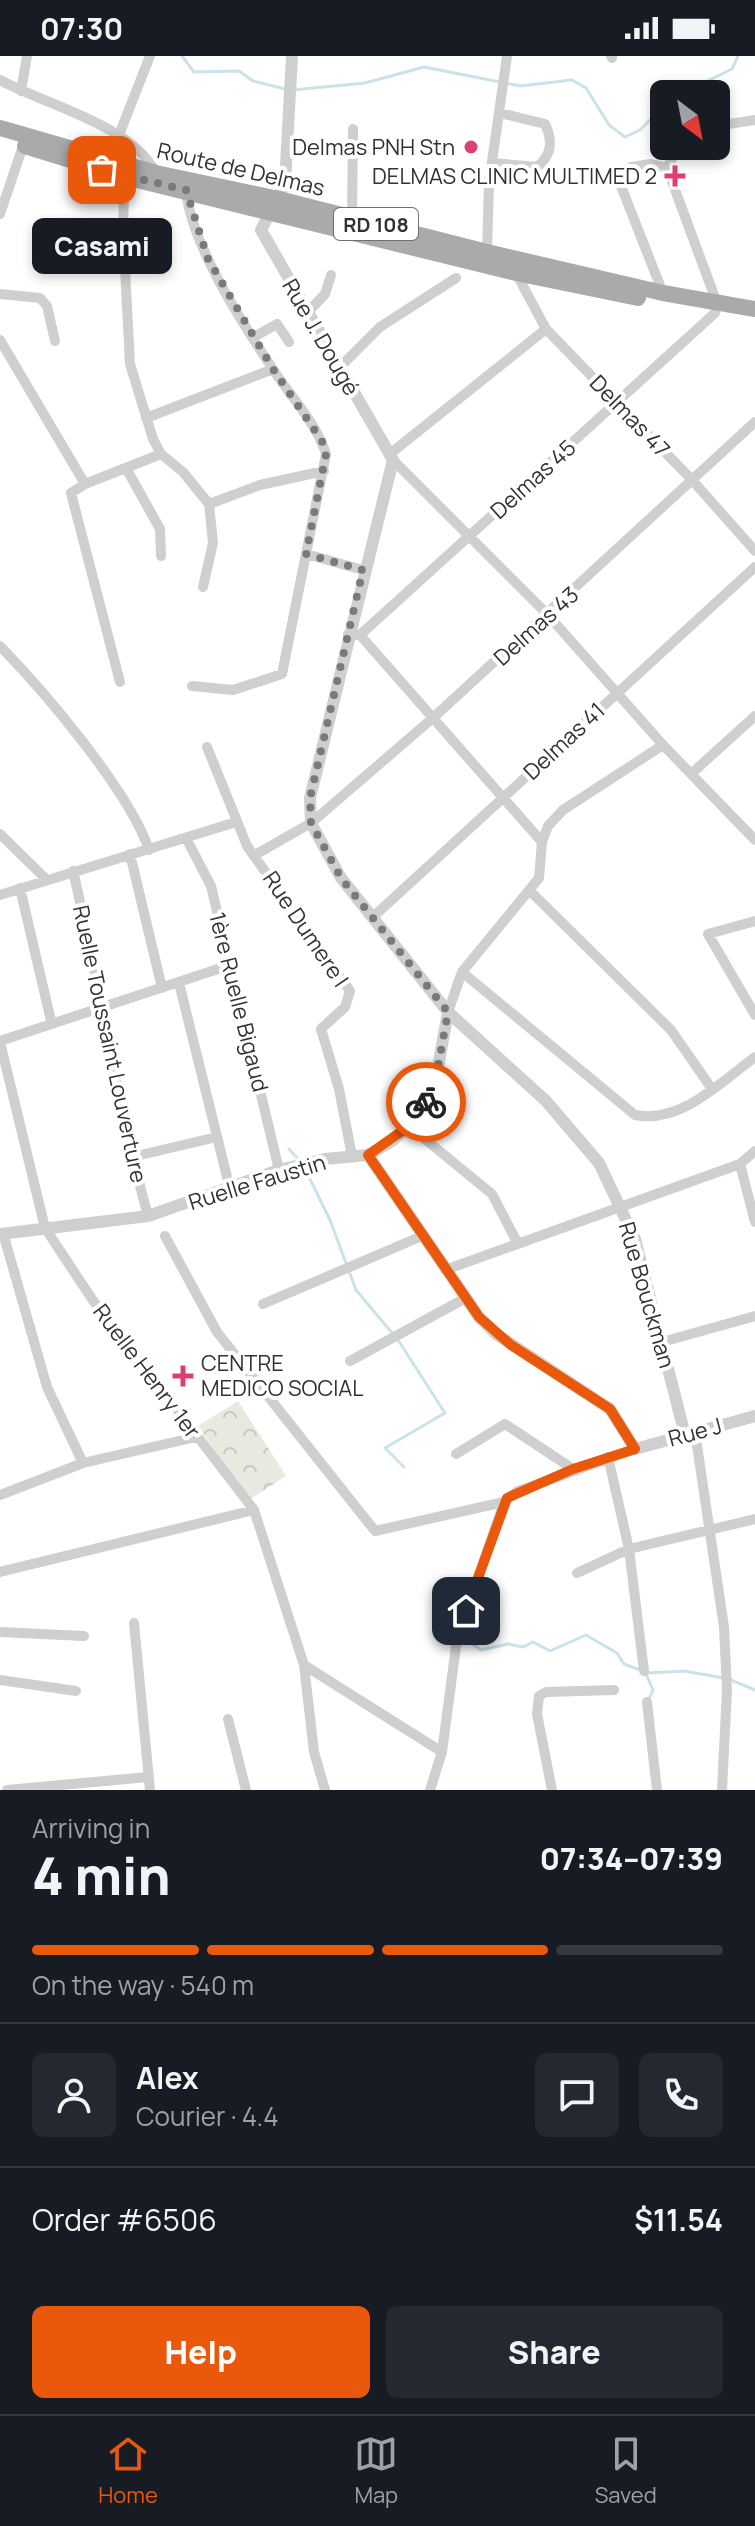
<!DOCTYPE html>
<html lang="en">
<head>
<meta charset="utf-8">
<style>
  body { margin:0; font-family:Manrope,sans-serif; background:#242831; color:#f1f3f6; height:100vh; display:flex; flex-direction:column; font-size:30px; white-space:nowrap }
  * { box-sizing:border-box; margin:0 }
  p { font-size:26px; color:#9ea1a6 }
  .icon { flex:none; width:44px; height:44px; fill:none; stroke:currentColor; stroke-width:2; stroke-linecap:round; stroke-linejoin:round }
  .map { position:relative; height:1734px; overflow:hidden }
  .side { display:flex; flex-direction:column; background:#171b24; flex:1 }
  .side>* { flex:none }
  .needle { width:52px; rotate:148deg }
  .buttons { position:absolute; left:650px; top:24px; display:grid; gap:16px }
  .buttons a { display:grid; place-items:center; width:80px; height:80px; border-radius:12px; background:#171b24; box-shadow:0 4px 12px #0003; font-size:40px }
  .pin { position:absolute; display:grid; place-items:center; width:68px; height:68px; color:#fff; margin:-34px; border-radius:16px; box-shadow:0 4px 12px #0006 }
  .courier { position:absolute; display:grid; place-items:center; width:80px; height:80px; margin:-40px; border:6px solid #ea580c; border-radius:50%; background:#fff; color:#222; box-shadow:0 2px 10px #0007 }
  .bubble { position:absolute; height:56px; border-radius:12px; background:#171b24; box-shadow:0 4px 12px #0003; font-size:26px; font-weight:800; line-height:56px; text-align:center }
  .headline em { font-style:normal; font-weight:800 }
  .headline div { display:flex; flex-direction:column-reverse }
  .headline { display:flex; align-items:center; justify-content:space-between; height:136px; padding:0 32px }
  h1 { font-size:52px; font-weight:800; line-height:60px }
  .bar { display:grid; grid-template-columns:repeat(4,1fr); gap:12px 8px; align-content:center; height:96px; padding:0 32px }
  .bar i { height:10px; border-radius:6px; background:#363941 }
  .bar .selected { background:#ea580c }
  .bar p { grid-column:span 4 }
  .line { display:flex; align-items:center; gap:20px; padding:0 32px; border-top:2px solid #363941 }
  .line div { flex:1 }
  .round { display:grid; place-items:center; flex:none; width:84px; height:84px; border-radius:12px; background:#242831 }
  .cta { display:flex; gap:16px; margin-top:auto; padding:16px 32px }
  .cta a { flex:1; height:92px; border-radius:12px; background:#ea580c; color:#fff; font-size:32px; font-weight:800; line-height:92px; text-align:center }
  .cta a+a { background:#242831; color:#f1f3f6 }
  .status { display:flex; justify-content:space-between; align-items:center; height:56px; padding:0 40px; background:#171b24; direction:ltr }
  .status svg { height:22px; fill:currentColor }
  .menu { display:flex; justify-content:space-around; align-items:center; height:112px; border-top:2px solid #363941; background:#171b24; font-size:22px; color:#9ea1a6 }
  .menu a { display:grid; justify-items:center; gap:4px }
  .menu .selected { color:#ea580c }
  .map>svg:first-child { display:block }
  .forest { fill:url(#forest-crowns) }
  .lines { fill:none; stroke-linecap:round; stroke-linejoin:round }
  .stream { stroke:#c9e3e8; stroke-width:3 }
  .minor { stroke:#cfcfcf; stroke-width:10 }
  .tertiary { stroke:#cfcfcf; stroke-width:12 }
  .primary { stroke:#aaa; stroke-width:16 }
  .done { stroke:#7a7a7a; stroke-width:8; stroke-dasharray:0 14.4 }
  .route { stroke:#ea580c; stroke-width:10 }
  .poi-dot { fill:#dd406d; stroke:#fff; stroke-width:3 }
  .labels { text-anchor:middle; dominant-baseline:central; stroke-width:8; stroke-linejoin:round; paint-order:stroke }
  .shield { fill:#fff; stroke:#707070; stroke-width:2 }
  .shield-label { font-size:20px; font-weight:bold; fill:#323232 }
  .poi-label { font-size:22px; fill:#323232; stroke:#fff; text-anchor:end }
  .street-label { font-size:22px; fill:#323232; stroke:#fff }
</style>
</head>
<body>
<div class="status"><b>07:30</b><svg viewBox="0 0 49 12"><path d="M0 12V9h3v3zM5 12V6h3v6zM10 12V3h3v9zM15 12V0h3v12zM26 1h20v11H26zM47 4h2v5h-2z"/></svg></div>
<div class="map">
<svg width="755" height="1734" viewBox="0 0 755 1734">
  <defs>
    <pattern id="forest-crowns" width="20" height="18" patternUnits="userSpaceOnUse" patternTransform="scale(2)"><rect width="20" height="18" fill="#e7eade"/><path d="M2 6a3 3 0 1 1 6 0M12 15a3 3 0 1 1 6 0" fill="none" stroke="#c7c9bf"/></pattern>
  </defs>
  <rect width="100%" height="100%" fill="#fff"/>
  <path class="forest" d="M238,1345l48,75 -37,24 -51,-74z"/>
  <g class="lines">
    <path class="stream" d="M182,0l12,16 45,-1 14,10 32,8
      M293,34l72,-7 59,-16 96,19 52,-6 14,8 23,37 16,12 15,-7 24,-24
      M681,38l51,-25 6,-13
      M289,1093l11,12
      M304,1111l26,53 26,70 42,50 47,73 -60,35 19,19
      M468,1585l13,9 27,-6 15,3 10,-5 17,9 36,-16 31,18 7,11 24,9 36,-2 40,7
      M646,1618l7,16 -4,9
      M731,1624l24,10"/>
    <path class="minor" d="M611,0l1,2
      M0,24c46,25 132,45 156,93
      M21,35l6,-35
      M716,70l39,-6
      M119,79l31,-79
      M492,107l45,4c15,-12 16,-26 8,-43l-45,-11
      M667,112l12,-22
      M131,117l-7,22 -1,36 7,133 23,75 8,15 22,18 26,32 4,39 -10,44
      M186,134c5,57 63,144 95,191 17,24 36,45 45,73l-44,220 -49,16 -41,-4
      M0,158l25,-74
      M352,162l1,-89
      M487,196l2,-69 18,-127
      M516,217l30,56 147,152 62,70
      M0,238l40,4 7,8 8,35
      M306,258l19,-20 6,-19
      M254,281l23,-13 12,18
      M0,284l85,144
      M338,313l42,-42 76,-49
      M146,362l127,-49
      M391,397l155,-124
      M393,404l155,155 115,130 92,95
      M126,412l34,61 1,27
      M209,448l51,-19 64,-14
      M306,498l57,16
      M348,578l12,1 355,-322 2,-10 -50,-135 -16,-4 -20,3 -12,14 44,112
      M360,579l182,207
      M0,590c44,45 130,146 149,204
      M120,626l-49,-189 14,-9 76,-30
      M207,691l40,99 103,145 -5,16 -24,22 18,60 13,67
      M691,718l64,-58
      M0,778l45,44
      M186,782l25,48 68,284
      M130,798l32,134
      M255,799l56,-32 123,-106 321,-295
      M73,815c27,115 44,232 75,345
      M20,832l31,133
      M530,835l141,139 41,59
      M0,839l236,-73
      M374,860l381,-349
      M755,865l-47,13 47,81
      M462,916l173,143c46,9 86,-33 120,-58
      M179,927l51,206
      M448,956l14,-40 77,-94 3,-36 6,-16 15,-16 100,-65
      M0,985l230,-76
      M0,986l45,186 47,71 162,211 50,155 10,87 11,38
      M409,1070l83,68 25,48
      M132,1101l85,-20
      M740,1108l15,58
      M3,1177l44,154 36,76
      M165,1180l52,96 158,199 129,-29
      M445,1214l295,-106 15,-13
      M263,1248l159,-68
      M662,1286l93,-26
      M350,1305l114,-62
      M695,1376l29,195 3,63 -5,100
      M456,1398l49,-30 68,45
      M608,1401l21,92 15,122
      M0,1439l83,-32 113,-26
      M0,1516l254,-62
      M577,1517l52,-24 126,-30
      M134,1567l16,167
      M0,1576l84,4
      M304,1609l138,87
      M0,1624l76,11
      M647,1646l10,88
      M228,1663l18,71
      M7,1734l141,-13
      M430,1734l12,-38 15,-113 47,-137 14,-11 117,-42
      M552,1734l-15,-76 2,-18 7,-4 68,-2"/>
    <path class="tertiary" d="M292,0l-7,127 -24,47 132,230 -83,338 1,25 30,55 107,134 98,89 53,62 36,76 50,196
      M368,1099l111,162 17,17 114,75 25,40 120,-33
      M0,1178l148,-18 131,-46 46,-11 43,-4 24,-14 26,-24 16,-28 14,-77"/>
    <path class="primary" d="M0,72l156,45 123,26 208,53 176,41 92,16
      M25,90l104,32 387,95 122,25"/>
  </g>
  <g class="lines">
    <path class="done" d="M102,114l84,20 22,69 65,110 49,72 4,13 -20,100 57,16 -53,228 1,25 30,55 107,134 -14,77 -8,13"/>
    <path class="route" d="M426,1046l-17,24 -41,29 111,162 32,28 99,64 25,40 -62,20 -66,29 -41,113"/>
  </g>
  <g class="poi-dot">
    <circle cx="471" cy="91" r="8"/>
    <path d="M671 108h8v8h8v8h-8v8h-8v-8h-8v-8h8z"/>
    <path d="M179 1308h8v8h8v8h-8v8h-8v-8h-8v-8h8z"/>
  </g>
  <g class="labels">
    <rect class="shield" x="334" y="152" width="84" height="32" rx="6"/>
    <g class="shield-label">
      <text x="376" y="168">RD 108</text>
    </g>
    <g class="poi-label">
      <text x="455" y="91">Delmas PNH Stn</text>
      <text x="657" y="120">DELMAS CLINIC MULTIMED 2</text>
      <text x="201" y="1307" text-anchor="start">CENTRE<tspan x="201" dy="25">MEDICO SOCIAL</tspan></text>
    </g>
    <g class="street-label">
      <text transform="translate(241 113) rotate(13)">Route de Delmas</text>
      <text transform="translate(321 281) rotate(60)">Rue J. Dougé</text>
      <text transform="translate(630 360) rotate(46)">Delmas 47</text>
      <text transform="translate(533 423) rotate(-42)">Delmas 45</text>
      <text transform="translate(536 570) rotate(-42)">Delmas 43</text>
      <text transform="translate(564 685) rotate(-43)">Delmas 41</text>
      <text transform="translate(306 873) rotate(56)">Rue Dumere I</text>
      <text transform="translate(239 946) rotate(76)">1ère Ruelle Bigaud</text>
      <text transform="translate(110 988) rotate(78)">Ruelle Toussaint Louverture</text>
      <text transform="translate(257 1126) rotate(-17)">Ruelle Faustin</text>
      <text transform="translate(647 1239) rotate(74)">Rue Bouckman</text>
      <text transform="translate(147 1315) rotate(53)">Ruelle Henry 1er</text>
      <text transform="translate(695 1376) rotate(-15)">Rue J</text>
    </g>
  </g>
</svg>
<div class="buttons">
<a><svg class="needle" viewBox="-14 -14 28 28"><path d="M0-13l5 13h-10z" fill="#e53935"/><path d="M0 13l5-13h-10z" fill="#9ea1a6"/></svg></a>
</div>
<div class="pin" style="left:102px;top:114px;background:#ea580c"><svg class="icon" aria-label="bag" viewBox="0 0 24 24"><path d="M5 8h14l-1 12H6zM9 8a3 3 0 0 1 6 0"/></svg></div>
<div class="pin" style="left:466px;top:1555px;background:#1f2937"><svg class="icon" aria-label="home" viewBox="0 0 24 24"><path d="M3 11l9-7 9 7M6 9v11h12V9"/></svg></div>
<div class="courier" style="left:426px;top:1046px"><svg class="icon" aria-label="bike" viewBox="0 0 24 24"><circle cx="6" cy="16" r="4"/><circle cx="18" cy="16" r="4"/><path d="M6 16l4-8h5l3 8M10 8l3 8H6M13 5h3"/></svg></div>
<div class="bubble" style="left:32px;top:162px;width:140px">Casami</div>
</div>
<section class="side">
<div class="headline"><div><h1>4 min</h1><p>Arriving in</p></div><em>07:34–07:39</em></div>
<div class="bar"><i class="selected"></i><i class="selected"></i><i class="selected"></i><i></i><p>On the way · 540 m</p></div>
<div class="line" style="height:144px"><a class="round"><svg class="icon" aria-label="person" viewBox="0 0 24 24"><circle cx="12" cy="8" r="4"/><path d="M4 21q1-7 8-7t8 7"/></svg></a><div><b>Alex</b><p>Courier · 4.4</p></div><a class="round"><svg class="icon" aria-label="chat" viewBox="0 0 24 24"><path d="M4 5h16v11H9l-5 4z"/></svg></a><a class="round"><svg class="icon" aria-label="phone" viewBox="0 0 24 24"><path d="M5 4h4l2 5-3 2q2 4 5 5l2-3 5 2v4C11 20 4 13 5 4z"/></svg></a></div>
<div class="line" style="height:104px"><div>Order #6506</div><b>$11.54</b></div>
<div class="cta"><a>Help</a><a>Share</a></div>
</section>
<nav class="menu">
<a class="selected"><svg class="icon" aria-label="home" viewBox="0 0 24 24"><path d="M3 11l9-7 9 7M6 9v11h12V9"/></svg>Home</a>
<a><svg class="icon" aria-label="map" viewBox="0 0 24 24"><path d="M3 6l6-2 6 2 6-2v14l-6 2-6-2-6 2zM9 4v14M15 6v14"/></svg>Map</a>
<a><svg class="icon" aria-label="saved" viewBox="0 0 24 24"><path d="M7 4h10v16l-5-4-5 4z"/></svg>Saved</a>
</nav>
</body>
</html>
